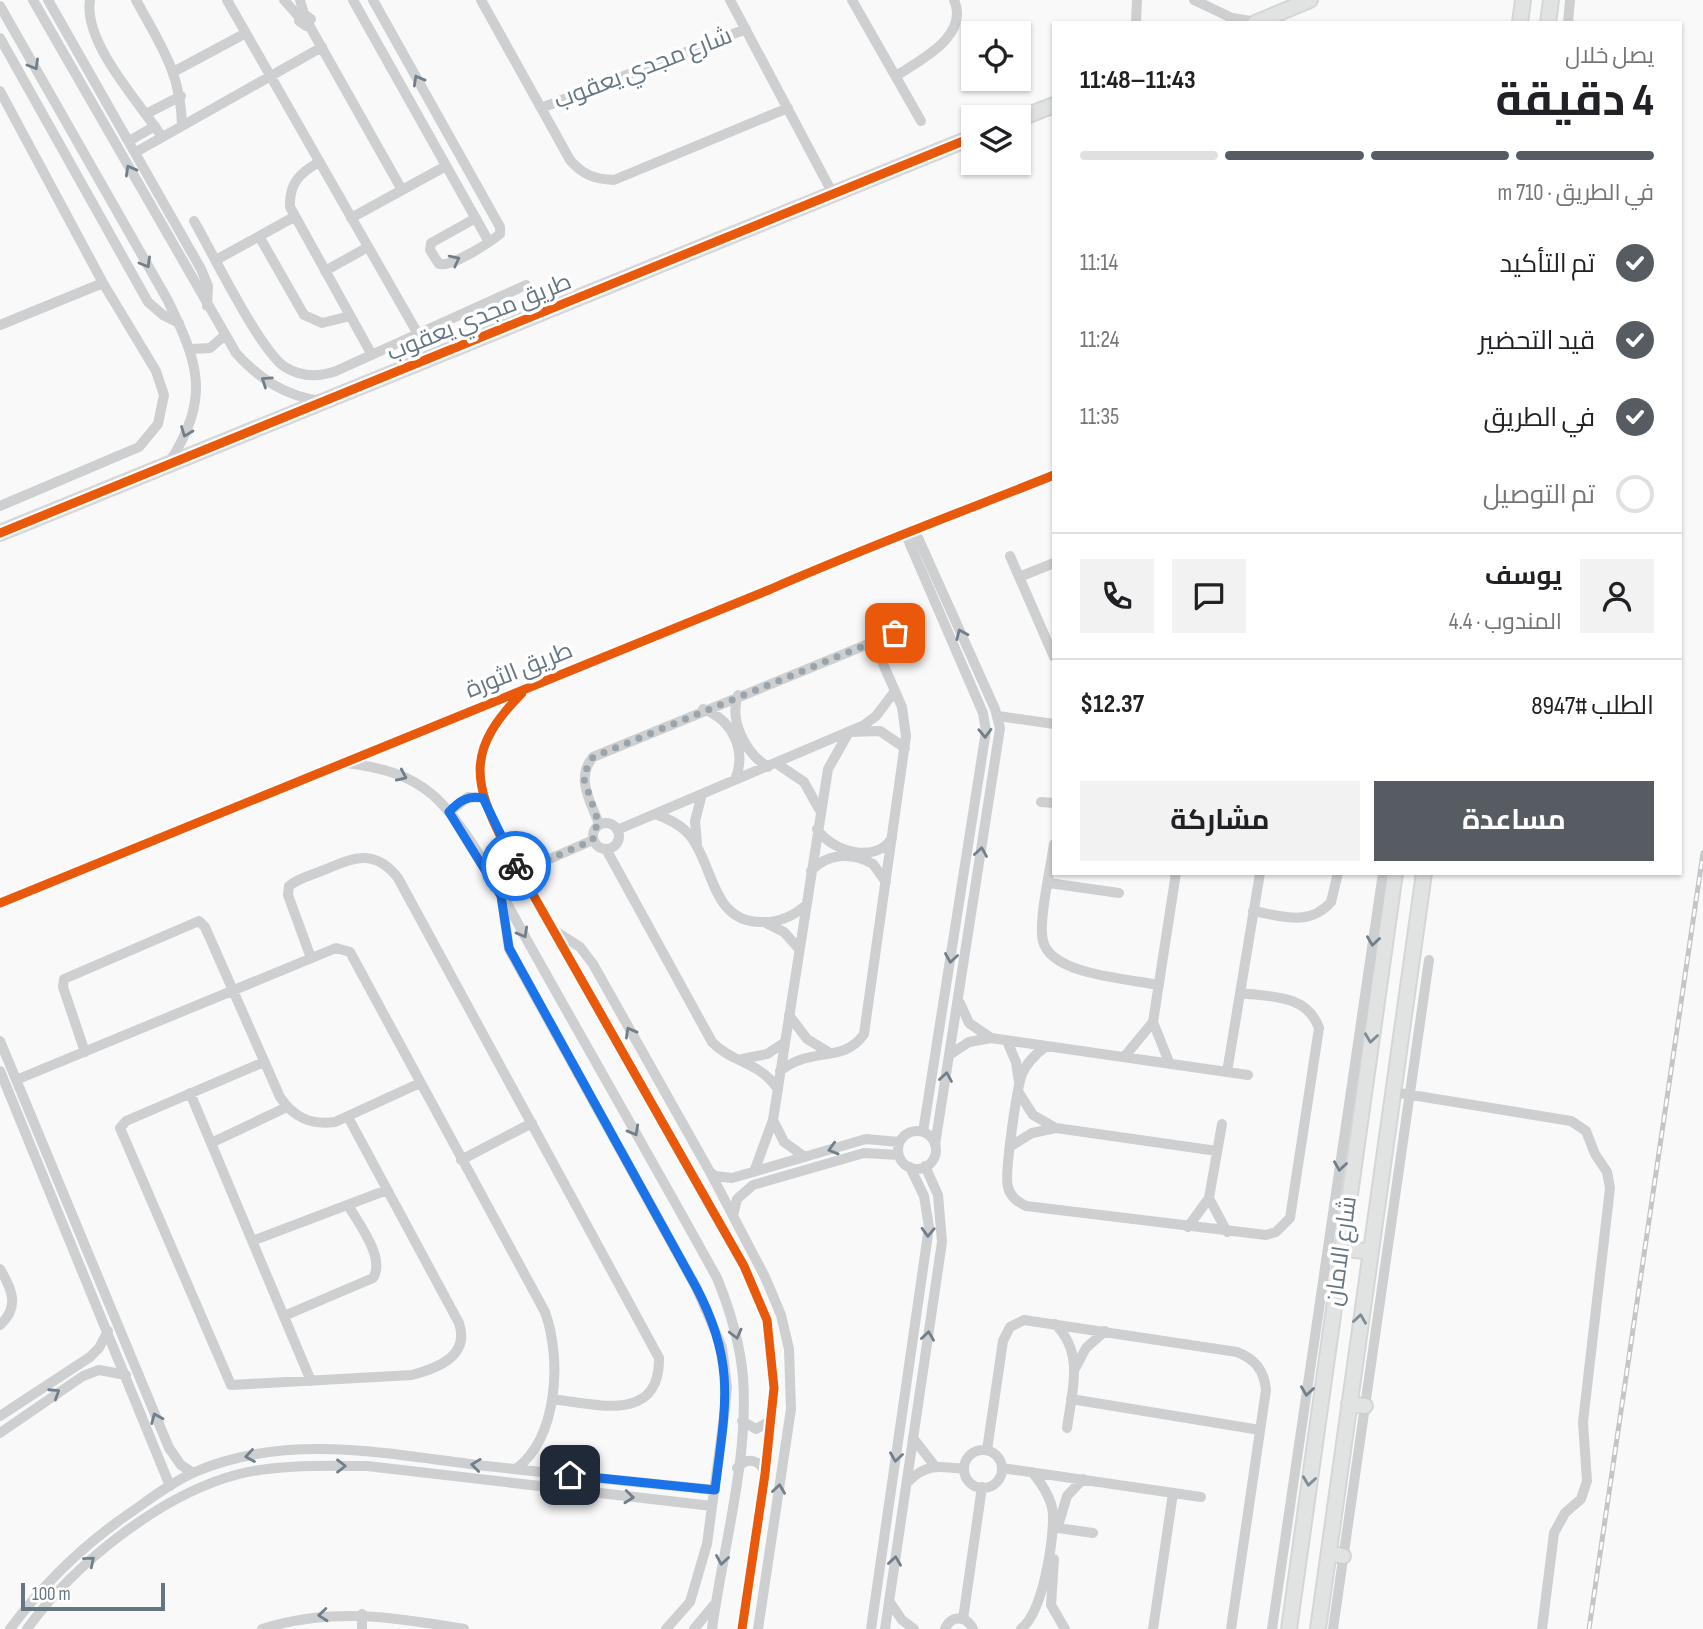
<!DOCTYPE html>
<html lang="ar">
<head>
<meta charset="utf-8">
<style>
  body { margin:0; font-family:"Sofia Sans Condensed",Cairo,sans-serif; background:#f2f2f2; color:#202124; direction:rtl; height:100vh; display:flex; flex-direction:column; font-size:26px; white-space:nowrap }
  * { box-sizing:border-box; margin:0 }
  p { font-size:23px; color:#757577 }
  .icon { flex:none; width:38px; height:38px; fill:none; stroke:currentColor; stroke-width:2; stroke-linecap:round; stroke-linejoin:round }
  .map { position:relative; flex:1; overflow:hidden; direction:ltr }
  .drawer { position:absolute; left:1052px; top:21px; width:630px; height:854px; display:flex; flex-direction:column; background:#fff; border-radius:0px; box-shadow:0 2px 5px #0004; direction:rtl }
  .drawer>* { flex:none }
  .tools { position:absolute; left:961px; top:21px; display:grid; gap:14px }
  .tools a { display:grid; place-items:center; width:70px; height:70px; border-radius:0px; background:#fff; box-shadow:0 2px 5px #0004; font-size:35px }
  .scale { position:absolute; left:21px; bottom:18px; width:144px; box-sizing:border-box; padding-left:7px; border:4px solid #657683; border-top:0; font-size:19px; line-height:24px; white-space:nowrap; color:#657683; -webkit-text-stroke:5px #fff; paint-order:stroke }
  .pin { position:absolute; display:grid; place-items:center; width:60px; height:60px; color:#fff; margin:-30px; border-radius:14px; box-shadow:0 4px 10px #0006 }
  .courier { position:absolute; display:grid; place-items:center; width:70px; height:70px; margin:-35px; border:5px solid #1a73e8; border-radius:50%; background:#fff; color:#222; box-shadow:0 2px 9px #0007 }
  .overview em { font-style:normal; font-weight:700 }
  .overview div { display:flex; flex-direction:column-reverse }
  .overview { display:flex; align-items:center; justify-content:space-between; height:119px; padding:0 28px }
  h1 { font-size:46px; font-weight:700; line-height:52px }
  .bar { display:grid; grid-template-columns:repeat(4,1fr); gap:10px 7px; align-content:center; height:84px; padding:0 28px }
  .bar i { height:9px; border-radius:5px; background:#e0e0e0 }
  .bar .selected { background:#565c61 }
  .bar p { grid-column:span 4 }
  .line { display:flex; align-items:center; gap:18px; padding:0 28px; border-top:2px solid #e0e0e0 }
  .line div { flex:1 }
  .round { display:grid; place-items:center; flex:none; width:74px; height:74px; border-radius:0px; background:#f2f2f2 }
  ol { padding:0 28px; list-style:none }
  li { display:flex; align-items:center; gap:21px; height:77px }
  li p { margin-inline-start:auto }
  li .icon { padding:7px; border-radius:50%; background:#565c61; color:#fff; stroke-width:4 }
  li:last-child { color:#757577 }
  li i { width:38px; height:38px; border:4px solid #e0e0e0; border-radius:50% }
  .action { display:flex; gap:14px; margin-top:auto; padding:14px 28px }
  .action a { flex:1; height:80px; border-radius:0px; background:#565c61; color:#fff; font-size:28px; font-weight:700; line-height:80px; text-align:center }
  .action a+a { background:#f2f2f2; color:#202124 }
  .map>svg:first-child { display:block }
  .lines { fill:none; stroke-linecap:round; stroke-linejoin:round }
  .secondary-casing { stroke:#d5d6d7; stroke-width:18 }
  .street { stroke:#cecfd0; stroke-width:10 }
  .secondary { stroke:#e1e2e2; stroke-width:14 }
  .rail-casing { stroke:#c3c5c6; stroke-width:5 }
  .rail { stroke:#fff; stroke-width:2.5; stroke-dasharray:8; stroke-linecap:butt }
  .cycleway-casing { stroke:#fff; stroke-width:13 }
  .cycleway { stroke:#e8590c; stroke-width:9 }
  .oneway { stroke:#707f8b }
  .oneway2 { stroke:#7e8c96 }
  .done { stroke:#99a4ac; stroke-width:7; stroke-dasharray:0 12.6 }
  .route { stroke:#1a73e8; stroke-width:9 }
  .labels { text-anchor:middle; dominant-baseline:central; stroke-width:7; stroke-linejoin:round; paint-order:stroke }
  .street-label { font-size:24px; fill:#657683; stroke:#fff }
</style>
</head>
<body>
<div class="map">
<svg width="1703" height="1629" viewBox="0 0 1703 1629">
  <rect width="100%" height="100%" fill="#f9f9f9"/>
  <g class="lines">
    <g class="secondary-casing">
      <path id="secondary" d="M1255,23l55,-23
        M1520,23l3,-23
        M1548,23l3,-23
        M1018,119l36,-14
        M0,533l973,-396
        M1342,1248l28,4
        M1349,1404l16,2
        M1329,1553l14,3
        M1289,1629l106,-756
        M1318,1629l106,-756"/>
    </g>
    <path class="street" d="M33,0l203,353c24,27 50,43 85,48
      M48,0l153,269 7,17 -1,20
      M90,0c-7,43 50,103 72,137
      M136,0c24,44 45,73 46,125
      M227,0l191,334
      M284,0l16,18
      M300,0l4,14 7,5 -5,7 -7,-5 5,-7
      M353,0l136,242
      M373,0l127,227v7c-11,9 -48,33 -61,30l-9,-14 1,-7 45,-25
      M481,0l89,160c13,15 24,19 44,20l174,-72
      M730,0l103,194
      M852,0l69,121
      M1194,0l38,18 24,4
      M0,6l167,293c32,65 44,98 2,164
      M1136,23l1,-23
      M1568,23l2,-23
      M309,25l93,165
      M0,38l148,264 15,13 16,8
      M175,71l71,-38
      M896,76c24,-16 74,-40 58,-76
      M0,91l103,192 53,88 8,24 -6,29 -19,23 -139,59
      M541,108l205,-79
      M146,114l35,-18
      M129,141l26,-15
      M136,152l186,-105
      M319,162c-19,11 -30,21 -29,45l82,148
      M351,218l95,-52
      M194,221c18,31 66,130 91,146 16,10 34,10 51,4l190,-86
      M259,236l45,79 18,8 28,-7
      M216,260l78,-43
      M325,271l43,-24
      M0,325l103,-42
      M192,349l18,-1 14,-12
      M915,531l80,178 5,19 -65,417
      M906,535l77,178 3,18 -63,401
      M1010,556l44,101
      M1019,577l35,-14
      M522,693c-55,56 -51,86 -16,154l238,419 23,54 7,68 -9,86 -23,155
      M738,695c-9,25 7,58 30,72
      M703,709c30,11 44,42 32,71
      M998,716l56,8
      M346,763c33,4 63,11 88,33 40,37 75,114 103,162 60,107 121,213 180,320 13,32 23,64 26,99 6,83 -20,170 -31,252
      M776,763l28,19 15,27
      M1041,802l13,1
      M449,812l19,-15 15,1
      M655,814c14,5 27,11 36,23 23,30 21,85 70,85 17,1 31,-5 44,-16
      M593 836a13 13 0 1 1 26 0a13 13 0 1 1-26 0Z
      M599,824c-8,-22 -24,-46 -6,-67l302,-124
      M817,829c14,22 59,36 75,9
      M617,830l247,-105 12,-9 19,-25
      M697,843l-2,-22 7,-27
      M1054,844c-3,22 -16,78 -11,97 8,34 86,38 116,44
      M606,849l106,193c20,21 48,20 65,46
      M811,871c16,-18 41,-19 62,-7l13,18
      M520,872l73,-32
      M1049,883l70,10
      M502,899l7,50 187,338 26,60 5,40 -2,22 -18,135 -17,58 -24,27
      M0,903l771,-314c93,-41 188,-76 283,-114
      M1253,911c29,5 56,16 78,-9l7,-29
      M766,923l18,9 15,17
      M552,929l28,18 13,17 117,208 55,105 16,38 8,34 2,60 -33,220
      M311,958l-23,-63 1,-9c8,-7 19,-10 30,-14 32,-13 54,-26 79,6l261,480c1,66 -64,46 -107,41
      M960,1003l9,20 22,15
      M789,1015l18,24 23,14
      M1153,1022l16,40
      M0,1041l169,407 12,17 12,8
      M1007,1041l9,21 3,20
      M1046,1046c-10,8 -19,16 -24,28 -5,14 -18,100 -14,113 2,10 10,15 18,19l240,29 10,-3 14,-14 29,-190c-12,-34 -48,-31 -79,-35
      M85,1052l-22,-65 1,-8 135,-58 6,6 75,170c14,21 31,28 55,25l85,-39
      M949,1055l20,-13 22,-4 257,37
      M1125,1056l28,-34 23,-149
      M742,1059l25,-5 17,-11
      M264,1062l-138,59 -6,7 111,257 181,-10c26,-7 58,-19 47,-52l-111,-206
      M0,1071l170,415
      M780,1071c30,-25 64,-7 84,-37l42,-298 -4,-29 -29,-66
      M1227,1072l33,-199
      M16,1080l320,-132 14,4 195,360c17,47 13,125 -29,157
      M1393,1092l178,29 15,10 9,23 12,18 3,16 -27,234 4,59 -6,18 -16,14 -11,20 -12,96
      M190,1093l121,288
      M1019,1093l14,22 21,12
      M773,1120l11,22 21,15
      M898 1150a19 19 0 1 1 38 0a19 19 0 1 1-38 0Z
      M211,1143l76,-36
      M1011,1146l21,-13 24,-5 161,23
      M461,1160l71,-37
      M710,1172l5,4 17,2 134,-39 33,3
      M754,1172l19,-52 55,-351 21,-37 31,-1 25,17
      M1209,1198l18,34
      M733,1216l4,-17 16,-14 111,-32 34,2
      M1188,1227l21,-29 13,-74
      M252,1241l135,-51
      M0,1269c12,20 20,38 0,56
      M284,1316l89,-38c13,-20 -15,-55 -25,-73
      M1055,1324c30,29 17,67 12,104
      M1076,1367l10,-19 19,-17
      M1071,1399l189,31
      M0,1416l90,-59 9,-9 9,-17
      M742,1421l14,8 14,-8
      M0,1433l83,-57 16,-6 27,5
      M913,1438l21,27
      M987,1450l16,-109 7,-14 14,-7 213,32c18,7 27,18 29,38l-35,239
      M964 1469a19 19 0 1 1 38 0a19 19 0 1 1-38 0Z
      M737,1468c11,-12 24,-8 28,6
      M1002,1468l199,29
      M907,1483c18,-20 33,-17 57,-14
      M1058,1526l9,-30 16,-17
      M1058,1528l35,5
      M1054,1559l-3,46 14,24
      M889,1601l13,19 12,9
      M963,1619l19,-132
      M10,1629c34,-46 71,-82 117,-114 22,-15 43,-32 68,-43 89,-39 190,-19 282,-7 79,9 159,17 238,25
      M27,1629c47,-65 134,-135 212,-155 41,-10 86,-8 128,-8l345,40
      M262,1629c69,-22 133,-12 202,0
      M362,1629v-15
      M694,1629l20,-24
      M871,1629l58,-402 -5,-31 -14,-29
      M885,1629l57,-387 -4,-47 -13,-29
      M945,1629c6,-14 21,-14 28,0
      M1021,1629c22,-17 32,-85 32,-113 0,-16 -11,-32 -21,-44
      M1153,1629l20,-136
      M1272,1629l111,-756
      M1333,1629l96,-669"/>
    <use href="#secondary" class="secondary"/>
    <g class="rail-casing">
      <path id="rail" d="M1589,1629l114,-776"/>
    </g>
    <use href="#rail" class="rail"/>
    <g class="cycleway-casing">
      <path id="cycleway" d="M0,533l973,-396
        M522,693c-55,56 -51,87 -16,154l238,419 23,54 7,68 -9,86 -23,155
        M0,903l771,-314c93,-41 188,-76 283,-114"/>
    </g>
    <use href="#cycleway" class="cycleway"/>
  </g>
  <defs><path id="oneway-chevron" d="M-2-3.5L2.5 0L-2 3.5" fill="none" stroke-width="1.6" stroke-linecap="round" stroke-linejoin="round" transform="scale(1.75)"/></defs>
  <g class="oneway">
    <use href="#oneway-chevron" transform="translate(34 65) rotate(60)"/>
    <use href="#oneway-chevron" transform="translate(418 80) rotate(-119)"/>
    <use href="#oneway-chevron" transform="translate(130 170) rotate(-119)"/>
    <use href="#oneway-chevron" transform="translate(455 260) rotate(-27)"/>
    <use href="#oneway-chevron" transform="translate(146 263) rotate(60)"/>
    <use href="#oneway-chevron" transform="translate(266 381) rotate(-146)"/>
    <use href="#oneway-chevron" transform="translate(186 432) rotate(111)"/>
    <use href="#oneway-chevron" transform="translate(961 634) rotate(-114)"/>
    <use href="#oneway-chevron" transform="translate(985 733) rotate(88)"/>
    <use href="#oneway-chevron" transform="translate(402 776) rotate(24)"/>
    <use href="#oneway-chevron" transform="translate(981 852) rotate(-81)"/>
    <use href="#oneway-chevron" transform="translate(523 933) rotate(61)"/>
    <use href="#oneway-chevron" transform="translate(1373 941) rotate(98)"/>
    <use href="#oneway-chevron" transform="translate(951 958) rotate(99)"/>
    <use href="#oneway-chevron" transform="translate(630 1032) rotate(-119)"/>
    <use href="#oneway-chevron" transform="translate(946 1077) rotate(-81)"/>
    <use href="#oneway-chevron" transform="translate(634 1131) rotate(61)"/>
    <use href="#oneway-chevron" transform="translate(833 1149) rotate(164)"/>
    <use href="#oneway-chevron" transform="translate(1340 1166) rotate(98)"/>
    <use href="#oneway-chevron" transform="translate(928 1232) rotate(92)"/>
    <use href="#oneway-chevron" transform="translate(736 1334) rotate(76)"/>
    <use href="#oneway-chevron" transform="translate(928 1336) rotate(-82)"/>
    <use href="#oneway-chevron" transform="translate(1307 1391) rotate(98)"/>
    <use href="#oneway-chevron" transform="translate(55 1393) rotate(-33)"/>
    <use href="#oneway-chevron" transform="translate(156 1418) rotate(-113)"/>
    <use href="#oneway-chevron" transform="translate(250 1456) rotate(171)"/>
    <use href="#oneway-chevron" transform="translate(896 1457) rotate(98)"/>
    <use href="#oneway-chevron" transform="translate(476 1465) rotate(-173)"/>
    <use href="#oneway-chevron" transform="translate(341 1466)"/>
    <use href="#oneway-chevron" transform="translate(779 1489) rotate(-82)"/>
    <use href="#oneway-chevron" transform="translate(629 1497) rotate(6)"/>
    <use href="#oneway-chevron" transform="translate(722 1560) rotate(99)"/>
    <use href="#oneway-chevron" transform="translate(90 1561) rotate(-40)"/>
    <use href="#oneway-chevron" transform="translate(895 1561) rotate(-82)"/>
    <use href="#oneway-chevron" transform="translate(323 1615) rotate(175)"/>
  </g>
  <g class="oneway2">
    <use href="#oneway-chevron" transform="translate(1371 1038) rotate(98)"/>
    <use href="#oneway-chevron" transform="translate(1360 1319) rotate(-82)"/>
    <use href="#oneway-chevron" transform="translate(1309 1481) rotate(98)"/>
  </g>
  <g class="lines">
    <path class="done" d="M516,866l4,6 73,-32v-9l6,-7 -16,-48 10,-19 302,-124"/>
    <path class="route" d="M516,866l-33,-68c-15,-3 -24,3 -34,14l52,84 8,52 187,339c41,77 29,121 19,203l-145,-15"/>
  </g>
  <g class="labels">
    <g class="street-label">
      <text transform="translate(643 68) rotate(-21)">شارع مجدي يعقوب</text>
      <text transform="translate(479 317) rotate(-22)">طريق مجدي يعقوب</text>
      <text transform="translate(519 670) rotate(-22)">طريق الثورة</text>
      <text transform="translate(1341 1251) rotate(-82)">شارع الامان</text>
    </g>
  </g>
</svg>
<div class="tools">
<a><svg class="icon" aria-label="locate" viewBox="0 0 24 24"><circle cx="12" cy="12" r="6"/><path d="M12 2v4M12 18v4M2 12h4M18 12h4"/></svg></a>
<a><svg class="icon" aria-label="layers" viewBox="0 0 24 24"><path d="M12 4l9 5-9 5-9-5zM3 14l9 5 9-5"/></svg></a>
</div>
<div class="scale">100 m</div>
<div class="pin" style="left:895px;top:633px;background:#ea580c"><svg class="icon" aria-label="bag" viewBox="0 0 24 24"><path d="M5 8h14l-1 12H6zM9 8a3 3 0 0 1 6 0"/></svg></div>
<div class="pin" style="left:570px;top:1475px;background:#1f2937"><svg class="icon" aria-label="home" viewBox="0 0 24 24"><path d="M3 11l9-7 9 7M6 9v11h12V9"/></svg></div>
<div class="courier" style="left:516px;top:866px"><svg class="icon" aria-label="bike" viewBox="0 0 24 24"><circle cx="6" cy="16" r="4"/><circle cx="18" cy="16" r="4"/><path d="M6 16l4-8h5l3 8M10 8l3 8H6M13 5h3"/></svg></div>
<section class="drawer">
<div class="overview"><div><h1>4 دقيقة</h1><p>يصل خلال</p></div><em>11:43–11:48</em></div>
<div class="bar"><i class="selected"></i><i class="selected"></i><i class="selected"></i><i></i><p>في الطريق · 710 m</p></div>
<ol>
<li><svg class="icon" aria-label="check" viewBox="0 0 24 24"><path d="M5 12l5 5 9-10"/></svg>تم التأكيد<p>11:14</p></li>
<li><svg class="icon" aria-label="check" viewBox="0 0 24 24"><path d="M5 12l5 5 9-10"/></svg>قيد التحضير<p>11:24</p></li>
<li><svg class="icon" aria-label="check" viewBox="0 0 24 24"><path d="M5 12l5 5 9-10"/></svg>في الطريق<p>11:35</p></li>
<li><i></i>تم التوصيل</li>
</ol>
<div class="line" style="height:126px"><a class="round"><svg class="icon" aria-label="person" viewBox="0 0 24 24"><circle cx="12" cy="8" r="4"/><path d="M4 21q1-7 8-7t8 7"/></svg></a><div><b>يوسف</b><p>المندوب · 4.4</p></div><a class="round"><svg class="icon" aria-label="chat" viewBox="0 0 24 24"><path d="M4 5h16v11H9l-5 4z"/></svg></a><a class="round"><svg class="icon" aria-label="phone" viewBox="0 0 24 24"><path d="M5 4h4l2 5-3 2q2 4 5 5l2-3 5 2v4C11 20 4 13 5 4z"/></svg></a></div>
<div class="line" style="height:91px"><div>الطلب #8947</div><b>$12.37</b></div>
<div class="action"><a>مساعدة</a><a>مشاركة</a></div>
</section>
</div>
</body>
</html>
